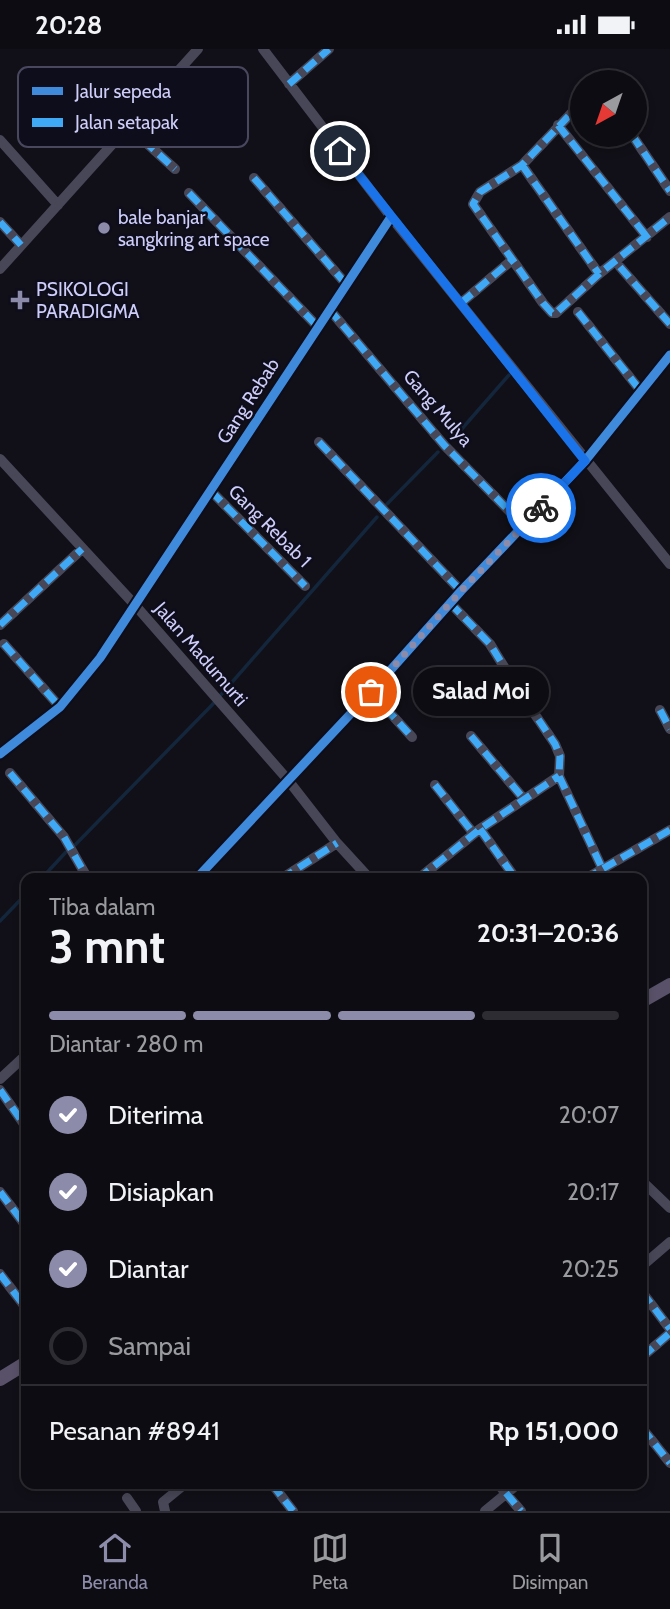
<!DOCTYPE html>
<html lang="id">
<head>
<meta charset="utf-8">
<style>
  body { margin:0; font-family:Cabin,sans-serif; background:#16151b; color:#f1f3f6; height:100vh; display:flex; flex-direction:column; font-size:26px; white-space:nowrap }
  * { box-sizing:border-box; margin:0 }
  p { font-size:23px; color:#9a9b9f }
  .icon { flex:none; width:38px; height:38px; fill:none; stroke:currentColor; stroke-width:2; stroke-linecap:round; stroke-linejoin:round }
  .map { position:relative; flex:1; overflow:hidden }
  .details { position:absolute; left:21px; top:824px; width:626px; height:616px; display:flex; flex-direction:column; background:#0d0c12; border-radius:14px; box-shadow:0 4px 10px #0003,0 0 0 2px #2d2c32 }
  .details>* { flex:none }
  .needle { width:46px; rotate:220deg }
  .buttons { position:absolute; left:570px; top:21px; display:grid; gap:14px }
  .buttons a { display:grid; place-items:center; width:77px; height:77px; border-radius:50%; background:#0d0c12; box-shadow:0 4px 10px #0003,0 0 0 2px #2d2c32; font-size:35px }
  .pin { position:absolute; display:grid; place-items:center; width:60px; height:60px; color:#fff; margin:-30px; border:4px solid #fff; border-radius:50%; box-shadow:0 2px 7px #0007 }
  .courier { position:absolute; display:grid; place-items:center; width:70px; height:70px; margin:-35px; border:5px solid #1a73e8; border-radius:50%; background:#fff; color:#222; box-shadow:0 2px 9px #0007 }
  .bubble { position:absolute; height:49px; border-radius:24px; background:#0d0c12; box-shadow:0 4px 10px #0003,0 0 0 2px #2d2c32; font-size:23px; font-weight:700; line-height:49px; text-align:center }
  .headline em { font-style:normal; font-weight:700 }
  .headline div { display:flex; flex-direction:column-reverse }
  .headline { display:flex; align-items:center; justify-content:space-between; height:119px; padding:0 28px }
  h1 { font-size:46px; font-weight:700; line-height:52px }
  .bar { display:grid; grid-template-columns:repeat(4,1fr); gap:10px 7px; align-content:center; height:84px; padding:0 28px }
  .bar i { height:9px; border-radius:5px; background:#2d2c32 }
  .bar .on { background:#8c8baa }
  .bar p { grid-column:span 4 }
  .line { display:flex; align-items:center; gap:18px; padding:0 28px; border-top:2px solid #2d2c32 }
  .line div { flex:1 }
  ol { padding:0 28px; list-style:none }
  li { display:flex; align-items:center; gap:21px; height:77px }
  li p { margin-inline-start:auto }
  li .icon { padding:7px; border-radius:50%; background:#8c8baa; color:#fff; stroke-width:4 }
  li:last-child { color:#9a9b9f }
  li i { width:38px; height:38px; border:4px solid #2d2c32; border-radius:50% }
  .status { display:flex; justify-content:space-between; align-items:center; height:49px; padding:0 35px; background:#0d0c12; direction:ltr }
  .status svg { height:19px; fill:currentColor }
  .menu { display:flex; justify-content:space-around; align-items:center; height:98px; border-top:2px solid #2d2c32; background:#0d0c12; font-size:19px; color:#9a9b9f }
  .menu a { display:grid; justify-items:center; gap:4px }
  .menu .on { color:#8c8baa }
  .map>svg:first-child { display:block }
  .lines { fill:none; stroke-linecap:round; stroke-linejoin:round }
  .stream { stroke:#13263b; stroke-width:3.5 }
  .minor { stroke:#474757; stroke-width:10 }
  .major { stroke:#585169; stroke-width:14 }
  .quiet { stroke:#3fa9f5; stroke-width:7; stroke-dasharray:14 7; stroke-linecap:butt }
  .cycleway-casing { stroke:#0e0d1b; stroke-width:13 }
  .cycleway { stroke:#408adc; stroke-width:9 }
  .done { stroke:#8c8baa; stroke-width:7; stroke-dasharray:0 12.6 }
  .route { stroke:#1a73e8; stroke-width:9 }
  .poi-dot { fill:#8c8baa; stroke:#0e0d1b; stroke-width:2.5 }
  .labels { text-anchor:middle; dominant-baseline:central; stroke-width:5; stroke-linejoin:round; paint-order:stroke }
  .poi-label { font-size:19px; fill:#cecdf9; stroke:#0e0d1b; text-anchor:start }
  .street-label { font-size:19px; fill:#cecdf9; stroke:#0e0d1b }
  .key { fill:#0e0d1b; stroke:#48475e; stroke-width:2 }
  .key-label { font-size:19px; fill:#cecdf9 }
</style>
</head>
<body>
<div class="status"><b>20:28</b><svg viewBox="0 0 49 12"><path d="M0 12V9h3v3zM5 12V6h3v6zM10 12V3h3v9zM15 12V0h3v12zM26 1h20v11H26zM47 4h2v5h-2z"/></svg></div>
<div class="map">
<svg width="670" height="1462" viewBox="0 0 670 1462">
  <rect width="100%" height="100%" fill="#111018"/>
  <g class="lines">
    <path class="stream" d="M453,390l56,-64
      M387,455l51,-52
      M75,796l137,-140 165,-188
      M41,830l25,-27
      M0,872l26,-27"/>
    <path class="minor" d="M263,0l128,168 279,347
      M289,35l40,-35
      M583,52l-61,64 -42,27 -7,12 70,99 9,10h4l43,-39 71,-57
      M558,76l89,112
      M128,77l47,43
      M632,86l38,56
      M0,91l58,65
      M522,116l77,109
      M254,129l92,106
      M189,144l129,134
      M0,173l21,23
      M620,218l50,57
      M0,220l198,-220
      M461,254l51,-43
      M329,260l116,137 79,80
      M578,263l62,78
      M319,393l142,149
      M0,410l135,146 153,175 49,63 33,36
      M211,442l94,95
      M450,554l40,41 29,47 36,53 5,12 -1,20 43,92
      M0,576l82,-76
      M4,595l56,63
      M371,643l41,45
      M660,661l10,19
      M471,687l53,63
      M0,705l60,-47 40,-49 291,-441
      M10,724l54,64 24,42
      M435,736l39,49
      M480,780l36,50
      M196,830l175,-187 90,-101 124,-130 85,-106
      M281,830l56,-36
      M418,830l62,-50 79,-53
      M585,830l85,-49
      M0,1030l26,-24
      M0,1041l26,37
      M642,1132l28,27
      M0,1143l26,34
      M642,1217l28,-24
      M0,1225l26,34
      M642,1243l28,37
      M642,1308l28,-24
      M642,1379l28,35
      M272,1435l21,27
      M498,1435l23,27
      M127,1449l9,13
      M165,1462l-2,-9 22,-18
      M485,1462l33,-27"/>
    <path class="major" d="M642,952l28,-16
      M0,1330l26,-16"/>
    <path class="quiet" d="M289,35l40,-35
      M583,52l-61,64 -42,27 -7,12 70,99 9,10h4l43,-39 71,-57
      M558,76l89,112
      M128,77l47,43
      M632,86l38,56
      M522,116l77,109
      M254,129l92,106
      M189,144l129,134
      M0,173l21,23
      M620,218l50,57
      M461,254l51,-43
      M329,260l116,137 79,80
      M578,263l62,78
      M319,393l142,149
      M211,442l94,95
      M450,554l40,41 29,47 36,53 5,12 -1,20 43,92
      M0,576l82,-76
      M4,595l56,63
      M371,643l41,45
      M660,661l10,19
      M471,687l53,63
      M10,724l54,64 24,42
      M435,736l39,49
      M480,780l36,50
      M281,830l56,-36
      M418,830l62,-50 79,-53
      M585,830l85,-49
      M0,1041l26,37
      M0,1143l26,34
      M0,1225l26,34
      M642,1243l28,37
      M642,1308l28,-24
      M642,1379l28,35
      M272,1435l21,27
      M506,1444l15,18"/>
    <g class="cycleway-casing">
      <path id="cycleway" d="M0,705l60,-47 40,-49 291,-441
        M196,830l175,-187 90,-101 124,-130 85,-106"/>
    </g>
    <use href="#cycleway" class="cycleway"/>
  </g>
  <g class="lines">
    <path class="done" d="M371,643l90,-101 80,-83"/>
    <path class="route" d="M340,102l245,310 -44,47"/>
  </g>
  <g class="poi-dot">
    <circle cx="104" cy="179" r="7"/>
    <path d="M16.5 240.5h7v7h7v7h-7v7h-7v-7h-7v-7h7z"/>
  </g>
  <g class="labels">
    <g class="poi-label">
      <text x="118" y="168">bale banjar<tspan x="118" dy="22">sangkring art space</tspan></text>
      <text x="36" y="240">PSIKOLOGI<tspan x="36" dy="22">PARADIGMA</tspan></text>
    </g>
    <g class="street-label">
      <text transform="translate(248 352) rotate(-57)">Gang Rebab</text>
      <text transform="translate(438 359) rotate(49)">Gang Mulya</text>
      <text transform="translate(270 477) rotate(45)">Gang Rebab 1</text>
      <text transform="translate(201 605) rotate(49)">Jalan Madumurti</text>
    </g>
  </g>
  <rect x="18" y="18" width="230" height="80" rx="10" class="key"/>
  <rect x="32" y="38" width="31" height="8" fill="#408adc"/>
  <rect x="32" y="69" width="31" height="9" fill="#3fa9f5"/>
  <g class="key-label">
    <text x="75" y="49">Jalur sepeda</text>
    <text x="75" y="80">Jalan setapak</text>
  </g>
</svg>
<div class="buttons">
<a><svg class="needle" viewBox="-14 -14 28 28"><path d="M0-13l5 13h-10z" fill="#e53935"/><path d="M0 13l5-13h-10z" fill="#9a9b9f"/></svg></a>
</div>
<div class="pin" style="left:371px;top:643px;background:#ea580c"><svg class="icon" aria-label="bag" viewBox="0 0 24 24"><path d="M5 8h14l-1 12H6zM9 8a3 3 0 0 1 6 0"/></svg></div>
<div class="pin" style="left:340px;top:102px;background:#1f2937"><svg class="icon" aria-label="home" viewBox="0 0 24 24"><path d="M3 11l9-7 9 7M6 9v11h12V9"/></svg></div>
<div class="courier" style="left:541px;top:459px"><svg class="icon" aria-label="bike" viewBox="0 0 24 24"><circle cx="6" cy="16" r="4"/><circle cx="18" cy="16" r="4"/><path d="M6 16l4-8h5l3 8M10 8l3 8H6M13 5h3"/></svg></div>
<div class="bubble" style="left:413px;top:618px;width:136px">Salad Moi</div>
<section class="details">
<div class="headline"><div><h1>3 mnt</h1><p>Tiba dalam</p></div><em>20:31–20:36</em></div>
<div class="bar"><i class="on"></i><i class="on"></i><i class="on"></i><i></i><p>Diantar · 280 m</p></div>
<ol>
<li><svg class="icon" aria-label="check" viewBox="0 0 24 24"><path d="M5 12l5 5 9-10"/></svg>Diterima<p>20:07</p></li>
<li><svg class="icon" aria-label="check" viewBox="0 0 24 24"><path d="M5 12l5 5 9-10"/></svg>Disiapkan<p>20:17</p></li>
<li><svg class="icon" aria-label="check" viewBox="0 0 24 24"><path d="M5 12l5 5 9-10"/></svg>Diantar<p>20:25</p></li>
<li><i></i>Sampai</li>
</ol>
<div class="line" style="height:91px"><div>Pesanan #8941</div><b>Rp 151,000</b></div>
</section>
</div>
<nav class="menu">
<a class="on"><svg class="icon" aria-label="home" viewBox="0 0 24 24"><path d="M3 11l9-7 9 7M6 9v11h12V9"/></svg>Beranda</a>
<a><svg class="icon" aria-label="map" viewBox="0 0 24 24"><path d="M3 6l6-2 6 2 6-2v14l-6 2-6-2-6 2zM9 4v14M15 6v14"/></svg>Peta</a>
<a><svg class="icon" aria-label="saved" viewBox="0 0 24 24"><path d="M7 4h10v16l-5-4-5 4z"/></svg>Disimpan</a>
</nav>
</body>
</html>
